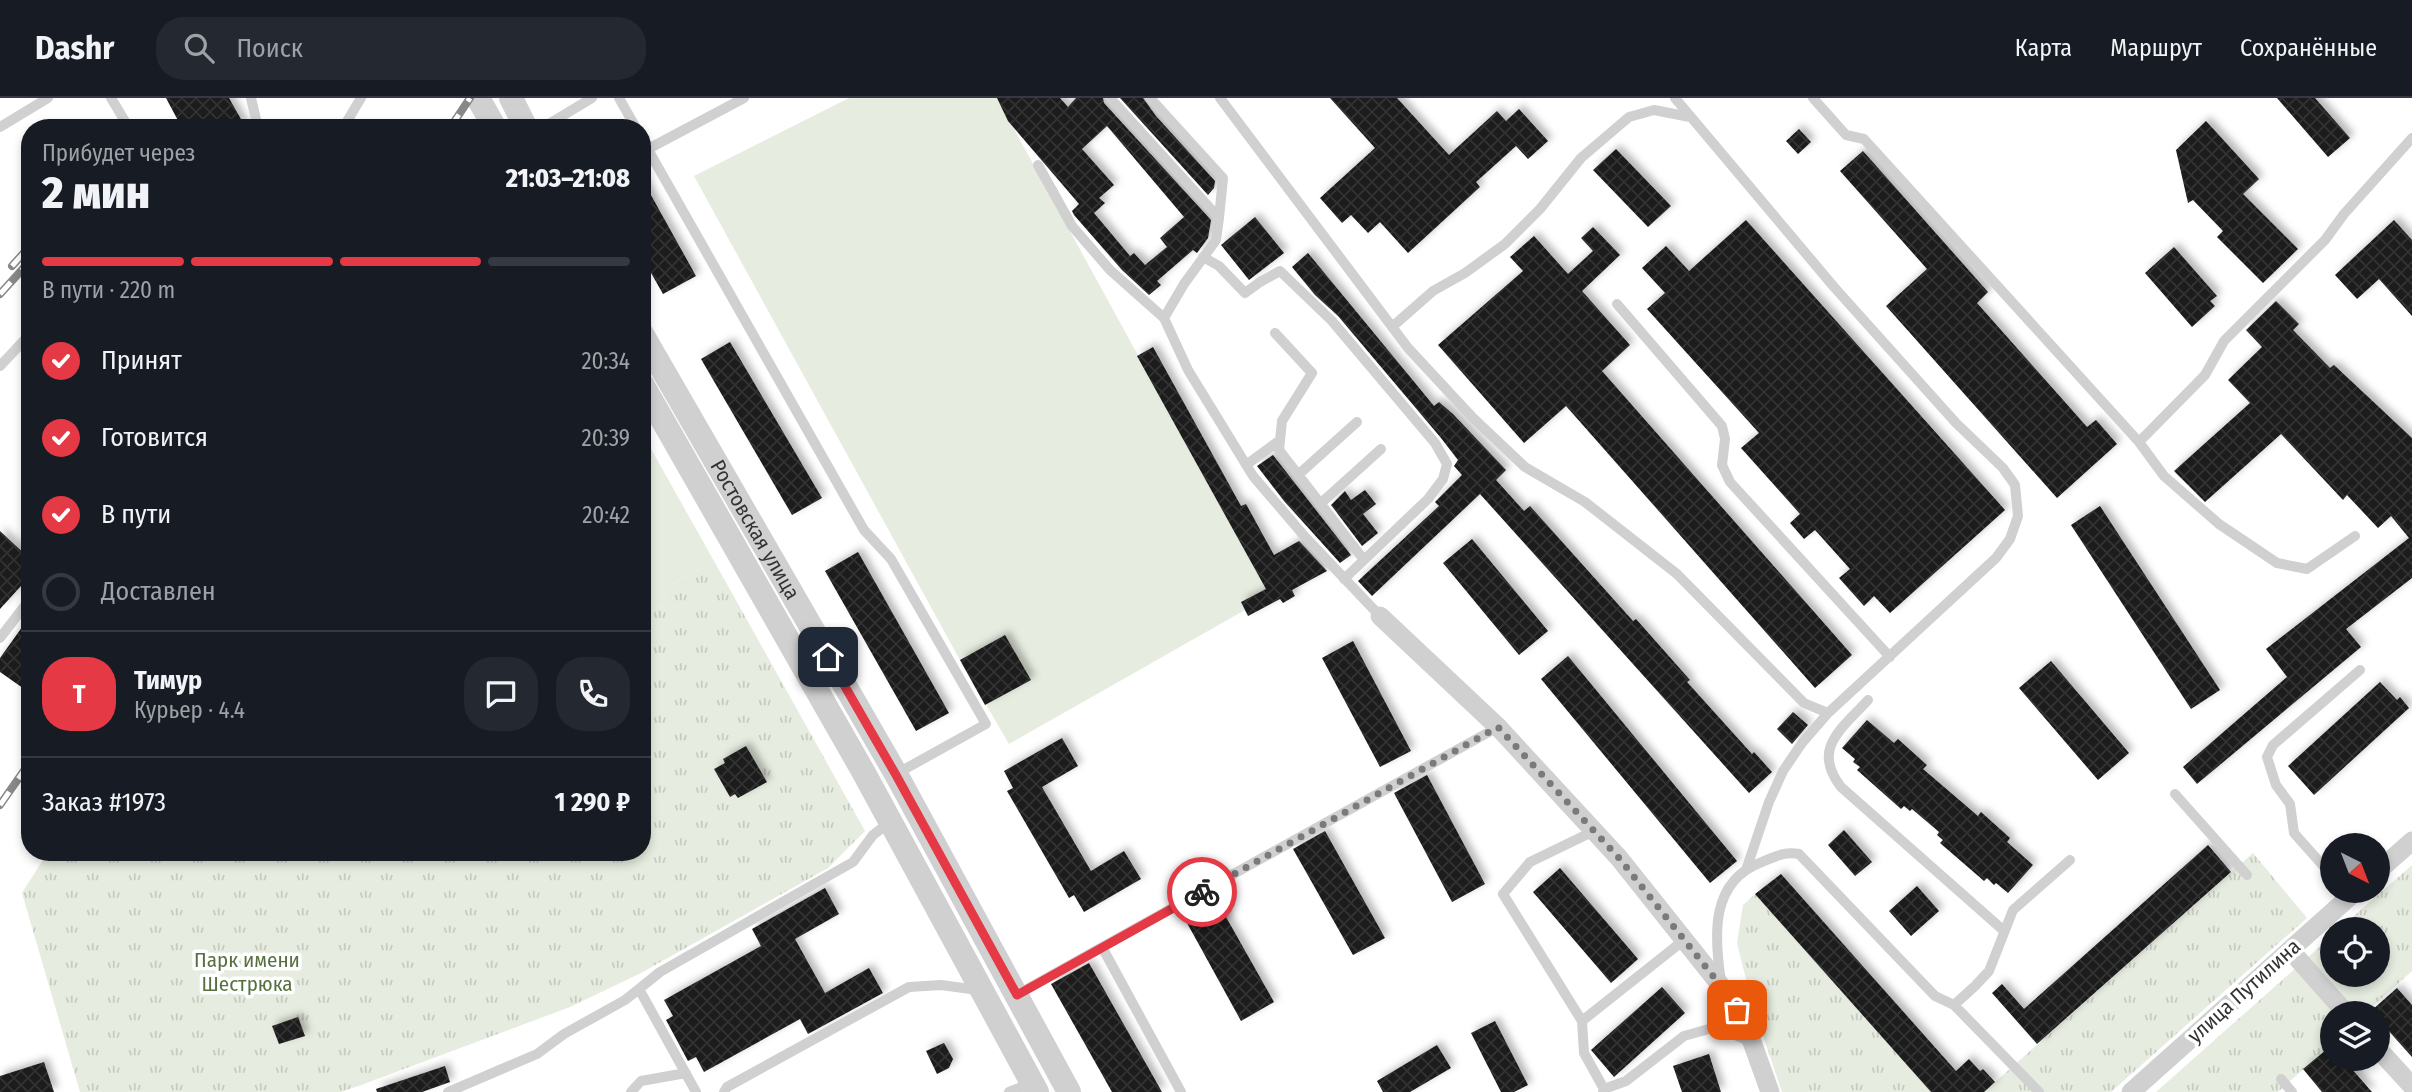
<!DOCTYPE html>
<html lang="ru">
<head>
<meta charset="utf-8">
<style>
  body { margin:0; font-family:"Fira Sans Condensed",sans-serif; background:#242831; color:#f1f3f6; height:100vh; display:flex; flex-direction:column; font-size:26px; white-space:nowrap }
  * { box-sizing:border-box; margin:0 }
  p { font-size:23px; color:#9ea1a6 }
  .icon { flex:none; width:38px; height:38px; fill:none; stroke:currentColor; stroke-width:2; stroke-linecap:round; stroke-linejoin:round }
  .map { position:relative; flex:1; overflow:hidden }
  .details { position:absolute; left:21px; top:21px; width:630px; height:742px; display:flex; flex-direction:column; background:#171b24; border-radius:28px; box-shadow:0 4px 10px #0003 }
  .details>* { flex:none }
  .needle { width:46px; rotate:138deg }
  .tools { position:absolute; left:2320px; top:735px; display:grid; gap:14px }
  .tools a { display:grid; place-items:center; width:70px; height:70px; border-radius:50%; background:#171b24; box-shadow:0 4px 10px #0003; font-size:35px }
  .pin { position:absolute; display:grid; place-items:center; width:60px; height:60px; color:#fff; margin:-30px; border-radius:14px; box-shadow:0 4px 10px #0006 }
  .courier { position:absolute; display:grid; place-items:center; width:70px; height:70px; margin:-35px; border:5px solid #e63946; border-radius:50%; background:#fff; color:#222; box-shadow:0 2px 9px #0007 }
  .overview em { font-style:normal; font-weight:800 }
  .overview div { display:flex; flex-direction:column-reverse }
  .overview { display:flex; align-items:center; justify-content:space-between; height:119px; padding:0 21px }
  h1 { font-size:46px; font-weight:800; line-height:52px }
  .bar { display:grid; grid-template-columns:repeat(4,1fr); gap:10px 7px; align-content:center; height:84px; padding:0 21px }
  .bar i { height:9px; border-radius:5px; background:#363941 }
  .bar .current { background:#e63946 }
  .bar p { grid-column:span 4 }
  .line { display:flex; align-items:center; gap:18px; padding:0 21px; border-top:2px solid #363941 }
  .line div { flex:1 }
  .round { display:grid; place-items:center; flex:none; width:74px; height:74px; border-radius:28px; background:#242831 }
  ol { padding:0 21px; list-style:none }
  li { display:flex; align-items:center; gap:21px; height:77px }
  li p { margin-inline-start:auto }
  li .icon { padding:7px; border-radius:50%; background:#e63946; color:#fff; stroke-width:4 }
  li:last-child { color:#9ea1a6 }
  li i { width:38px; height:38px; border:4px solid #363941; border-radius:50% }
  header { display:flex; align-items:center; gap:42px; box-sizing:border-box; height:98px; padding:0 35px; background:#171b24; border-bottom:2px solid #363941 }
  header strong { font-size:33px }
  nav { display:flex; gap:38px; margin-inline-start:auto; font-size:24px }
  .search { width:490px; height:63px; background:#242831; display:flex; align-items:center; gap:18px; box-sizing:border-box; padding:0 24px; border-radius:28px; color:#9ea1a6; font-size:26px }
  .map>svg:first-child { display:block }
  .park { fill:url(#park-tufts) }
  .garden { fill:#e6ecdf }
  .building { fill:url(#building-cross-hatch); fill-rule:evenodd; filter:url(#shadow) }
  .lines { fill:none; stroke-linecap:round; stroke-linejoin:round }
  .service { stroke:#d0d0d0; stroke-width:10 }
  .minor { stroke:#d0d0d0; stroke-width:19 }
  .tertiary { stroke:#d0d0d0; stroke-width:24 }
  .rail-casing { stroke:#888; stroke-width:8 }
  .rail { stroke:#fff; stroke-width:5; stroke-dasharray:16; stroke-linecap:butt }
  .done { stroke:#7a7a7a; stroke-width:7; stroke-dasharray:0 12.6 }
  .route { stroke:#e63946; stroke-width:9 }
  .labels { text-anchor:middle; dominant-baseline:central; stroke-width:7; stroke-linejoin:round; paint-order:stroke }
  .street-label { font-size:21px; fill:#333; stroke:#fff }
  .park-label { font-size:21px; fill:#56703f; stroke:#fff }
</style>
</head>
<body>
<header>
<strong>Dashr</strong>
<div class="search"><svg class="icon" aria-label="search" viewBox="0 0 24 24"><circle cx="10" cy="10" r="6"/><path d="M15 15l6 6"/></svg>Поиск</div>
<nav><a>Карта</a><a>Маршрут</a><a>Сохранённые</a></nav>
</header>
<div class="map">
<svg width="2412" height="994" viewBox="0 0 2412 994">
  <defs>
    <pattern id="park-tufts" width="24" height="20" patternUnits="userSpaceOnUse" patternTransform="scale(1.75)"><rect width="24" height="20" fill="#e6ecdf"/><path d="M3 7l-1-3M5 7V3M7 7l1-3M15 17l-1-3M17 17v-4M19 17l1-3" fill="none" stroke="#c6cbc0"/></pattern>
    <pattern id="building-cross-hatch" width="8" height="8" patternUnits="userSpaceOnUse" patternTransform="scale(1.75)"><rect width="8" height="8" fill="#1a1a1a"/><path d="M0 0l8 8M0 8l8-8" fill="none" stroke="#333"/></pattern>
    <filter id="shadow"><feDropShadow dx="4.5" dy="-4.5" stdDeviation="3.5" flood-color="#0004"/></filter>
  </defs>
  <rect width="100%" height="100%" fill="#fff"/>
  <path class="park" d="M714,463l151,270 -37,37 -187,105 -71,34 -209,78 -20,7h-261l-58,-199 26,-41h594v-236l27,-14 -6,-13z
    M2253,755l54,65 -196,174h-127z
    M2412,767v106l-47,42h-32v29l-55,50h-122l177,-157v40h45v-46h-39z
    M1755,796l176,198h-149l-30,-89 -15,-60 6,-38z"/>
  <path class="garden" d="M849,0h148l269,491 -25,13 4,8 -236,134 -49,-84 -266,-484z
    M642,335l72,128 -51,28 6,13 -27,14z"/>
  <path class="building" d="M166,0h63l17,30h-64z
    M997,0h63l8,9 8,-9h27l1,5 107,117 -3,18 -11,15 -4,-3 -36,31 4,4 -12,10 -27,-25 -48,-55 -2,-4 7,-7 -71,-83zM1107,28l77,91 -24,21 7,9 -22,18 -11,-12 -4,3 -36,-43 11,-10 -6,-5 15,-13 -32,-36z
    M1120,0h23l13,18 59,65 -1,7 -6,7z
    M1330,0h67l52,57 48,-44 9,10 13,-12 29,32 -20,18 -12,-13 -40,36 4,5 -72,66 -28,-31 -12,11 -17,-18 -9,8 -22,-25 55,-50z
    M2277,0h38l35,40 -22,19z
    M2206,23l53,58 -16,15 55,55 -35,34 -46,-46 6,-6 -30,-31 -5,3 -12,-53z
    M1799,31l12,13 -13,12 -12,-13z
    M1616,51l55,57 -23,21 -55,-57z
    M1863,53l125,141 -11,11 110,124 9,-7 21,24 -60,54 -171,-192 41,-37 -87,-98z
    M642,81l54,97 -33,18 -21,-37z
    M1255,119l29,36 -35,27 -28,-35z
    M1746,122l259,290 -115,103 -16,-17 -10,10 -25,-28 11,-9 -35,-39 -11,9 -14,-16 10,-9 -59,-66 18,-15 -112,-124 18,-16 -23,-25 24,-22 23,25z
    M2394,122l18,20v76l-33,-37 -22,20 -22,-24z
    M1593,129l27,28 -38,36 48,54 -28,26 250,284 -37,33 -249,-282 -42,37 -86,-98 85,-74 -13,-14 24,-21 34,38 25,-23 -12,-13z
    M2174,149l43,49 -7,5 5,5 -23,21 -47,-54z
    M1308,155l126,153 5,-4 14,12 53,56 -10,10 28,31 6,-5 103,115 3,-2 54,61 -3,2 65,72 2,-2 18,20 -23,21 -269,-299 -108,102 -14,-15 81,-75 -4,-4 27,-27 -8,-9 4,-6 -17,-22 -103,-122 -23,-21 -23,-28z
    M2276,203l23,23 -6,6 37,38 4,-3 78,73v140l-66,51 15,18 -164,137 -14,-17 104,-90 -21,-28 143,-111 -18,-22 -13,12 -31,-33 -4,5 -62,-66 -76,68 -31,-31 76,-68 -22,-23 34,-33 -16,-17z
    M730,244l92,156 -30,17 -91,-156z
    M1153,249l88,159 5,-2 28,51 25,-14 28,30 -35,19 3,6 -12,7 -3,-4 -32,17 -7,-14 25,-13 -129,-233z
    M1273,357l78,100 -11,8 -56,-62 -27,-35z
    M1365,392l11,14 -13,10 15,19 -16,13 -31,-41 14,-14 6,9z
    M2100,408l120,184 -29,19 -120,-184z
    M0,433l30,28v17l-30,33z
    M1472,441l76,92 -29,24 -76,-92z
    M858,454l91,161 -33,18 -91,-160z
    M30,518v77l-30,-21v-14z
    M1005,537l26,45 -46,25 -25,-45z
    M1353,543l58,110 -31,16 -58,-109z
    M1568,558l169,205 -27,22 -169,-204z
    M2051,563l78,92 -31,27 -79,-92z
    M2380,584l17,18 3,-3 9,11 -95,87 -26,-29z
    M1793,614l15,13 -16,19 -15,-15z
    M1867,622l27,23 4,-4 29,26 -4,4 55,47 3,-4 29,26 -3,4 26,23 -25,28 -12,-10 -2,2 -7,-7 -3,3 -44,-38 3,-3 -6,-5 2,-3 -27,-23 -2,2 -6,-5 -3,3 -44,-39 3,-3 -7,-5 2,-3 -13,-11z
    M1062,640l16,28 -36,21 49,84 33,-20 17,28 -57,33 -10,-17 -5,3 -62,-107 6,-3 -9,-17z
    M746,648l21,36 -29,16 -3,-4 -5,3 -16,-28 11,-6 -2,-4z
    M1427,677l58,109 -33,18 -58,-109z
    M1844,732l28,32 -17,14 -27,-31z
    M1325,733l60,107 -32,17 -60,-106z
    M2208,747l23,27 -194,172 -45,-51 10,-9 22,25z
    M1560,770l78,91 -27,24 -78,-91z
    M1781,776l175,197 13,-12 11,12 3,-2 12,13 -11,10h-53l-176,-198z
    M1917,788l22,25 -28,25 -22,-25z
    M825,790l14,26 -44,25 30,54 44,-25 14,25 -75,41 -8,-15 -96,53 -8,-15 -8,4 -22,-41 7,-4 -9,-16 97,-54 -9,-17z
    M1213,796l61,108 -33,19 -60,-109z
    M1089,865l73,129h-50l-61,-108z
    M1662,889l23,26 -71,64 -23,-27z
    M2397,890l15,17v52l-34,-38v-6l-7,-2z
    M298,919l7,19 -26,8 -7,-18z
    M1495,923l33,64 -14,7h-13l-30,-59z
    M944,945l9,16 -4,9 -12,6 -11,-23z
    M2333,946v15h10l29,33h-50l-19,-23z
    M1437,947l14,23 -41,24h-27l-6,-11z
    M1709,956l12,38h-39l-9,-26z
    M44,964l10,30h-54v-16z
    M445,968l5,16 -28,10h-45l-1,-3z"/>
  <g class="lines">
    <path class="service" d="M111,0l18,30
      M251,0l7,30
      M619,0l17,30
      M1110,0l109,120 -3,22 -32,44 -20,34
      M1150,0l73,80 -4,40
      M1220,0l188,250 65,70 52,49 60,35 92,72 127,129 24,10
      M1675,0l159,189 122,136 47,45 12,17 3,31 -8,23 -14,19 -168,155 -26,30 -19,28 -14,31 -22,65
      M1813,0l33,37 18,4 275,303 25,34 55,48 58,39 30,6 48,-33
      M0,29l48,-29
      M343,30l18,-30
      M542,30l50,-30
      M642,41l222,391 27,29 95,165 -90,50
      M648,51l96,-51
      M1038,67l34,61 38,44 54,48 24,52 65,106 53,62 74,78
      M1203,159l16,9 26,27 15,-11 20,-11 52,50 103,122 12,21 -4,15 -15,20 -84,80
      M1617,206l105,122 3,13 -3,26 8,17 160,175
      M1392,229l41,-36 32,-18 40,-29 35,-35 41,-51 48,-41 25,-7 36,7
      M1275,235l37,40 -30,48 -3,29 85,110
      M0,268l30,-32
      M2139,344l66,-67 19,-34 101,-101 19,-26 68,-76
      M1246,367l34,-25
      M1298,377l59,-53
      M1320,406l61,-55
      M0,540l30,-39
      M1868,602c-26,29 -57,48 -27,87l162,143
      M2175,696l72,81
      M1594,733l-64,31 -27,32 79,127 2,32 20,36 -1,3
      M2333,779l-39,-44 -4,-29 -14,-19 -9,-28 6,-12 87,-75
      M1102,849l396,-220
      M1721,883c-7,-45 -11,-100 41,-119 12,-5 23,-11 37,-8l136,142 19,9 85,87
      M1018,896l84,-47 79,145
      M1954,907l21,-19 14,-15 24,-61 57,-50
      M1582,923l102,-81
      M2281,981l11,13
      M1604,991l22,-8 58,-45 32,-9 33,14
      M448,994l89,-38 27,-20 61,-34 14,-11
      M631,994l10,-11 45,-8
      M696,994l-57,-103 21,-17 193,-110 20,-27 17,-13
      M724,994l3,-5 182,-100 32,-2 37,5
      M1009,994l22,-9"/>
    <path class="minor" d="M1380,518l118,111 121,131 102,128 16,24 15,32 18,50
      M2378,773l34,-30
      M2290,852l56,63
      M2378,951l34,37
      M2131,994l225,-201"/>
    <g class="tertiary">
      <path d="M478,0l17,30"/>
      <path d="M511,0l15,30"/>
      <path id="s1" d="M642,236l254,440 173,318"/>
      <path d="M642,286l222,389 173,319"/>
    </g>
    <g class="rail-casing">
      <path id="rail" d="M450,30l20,-30
        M12,168l18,-20
        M0,196l30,-33
        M0,707l30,-43"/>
    </g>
    <use href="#rail" class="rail"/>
  </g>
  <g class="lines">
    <path class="done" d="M1202,794l296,-165 121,131 102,128 16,24"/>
    <path class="route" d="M828,559l68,118 121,220 185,-103"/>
  </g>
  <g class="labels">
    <g class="street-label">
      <text stroke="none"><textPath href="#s1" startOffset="226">Ростовская улица</textPath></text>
      <text transform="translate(2244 893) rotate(-42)">улица Путилина</text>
    </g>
    <g class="park-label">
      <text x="247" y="862">Парк имени<tspan x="247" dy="24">Шестрюка</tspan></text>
    </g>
  </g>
</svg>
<div class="tools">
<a><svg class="needle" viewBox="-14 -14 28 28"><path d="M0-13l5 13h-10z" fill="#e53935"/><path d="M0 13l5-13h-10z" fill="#9ea1a6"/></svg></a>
<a><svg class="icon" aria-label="locate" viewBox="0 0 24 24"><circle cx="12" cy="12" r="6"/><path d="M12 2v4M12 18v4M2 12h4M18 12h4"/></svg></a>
<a><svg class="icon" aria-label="layers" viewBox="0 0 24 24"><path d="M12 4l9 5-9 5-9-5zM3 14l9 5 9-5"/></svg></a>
</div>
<div class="pin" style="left:1737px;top:912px;background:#ea580c"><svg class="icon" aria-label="bag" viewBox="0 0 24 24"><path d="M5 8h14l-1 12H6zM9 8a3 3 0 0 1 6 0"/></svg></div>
<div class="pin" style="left:828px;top:559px;background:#1f2937"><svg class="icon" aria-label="home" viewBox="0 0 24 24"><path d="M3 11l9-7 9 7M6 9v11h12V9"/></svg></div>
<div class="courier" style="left:1202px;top:794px"><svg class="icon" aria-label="bike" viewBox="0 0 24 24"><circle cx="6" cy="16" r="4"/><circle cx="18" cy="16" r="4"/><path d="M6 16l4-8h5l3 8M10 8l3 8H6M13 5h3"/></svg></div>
<section class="details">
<div class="overview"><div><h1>2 мин</h1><p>Прибудет через</p></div><em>21:03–21:08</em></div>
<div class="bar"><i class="current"></i><i class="current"></i><i class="current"></i><i></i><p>В пути · 220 m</p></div>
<ol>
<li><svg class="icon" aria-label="check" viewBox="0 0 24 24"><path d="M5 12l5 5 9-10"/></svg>Принят<p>20:34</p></li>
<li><svg class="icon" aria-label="check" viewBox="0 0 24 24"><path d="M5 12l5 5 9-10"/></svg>Готовится<p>20:39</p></li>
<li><svg class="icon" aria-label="check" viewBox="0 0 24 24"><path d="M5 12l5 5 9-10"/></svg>В пути<p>20:42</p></li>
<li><i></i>Доставлен</li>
</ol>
<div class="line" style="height:126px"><b class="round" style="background:#e63946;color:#fff">Т</b><div><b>Тимур</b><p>Курьер · 4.4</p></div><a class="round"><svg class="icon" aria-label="chat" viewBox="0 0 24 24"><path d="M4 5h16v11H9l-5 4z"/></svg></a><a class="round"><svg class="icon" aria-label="phone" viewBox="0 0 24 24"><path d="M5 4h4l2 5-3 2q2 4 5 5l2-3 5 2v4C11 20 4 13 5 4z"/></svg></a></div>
<div class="line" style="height:91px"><div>Заказ #1973</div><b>1 290 ₽</b></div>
</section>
</div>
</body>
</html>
